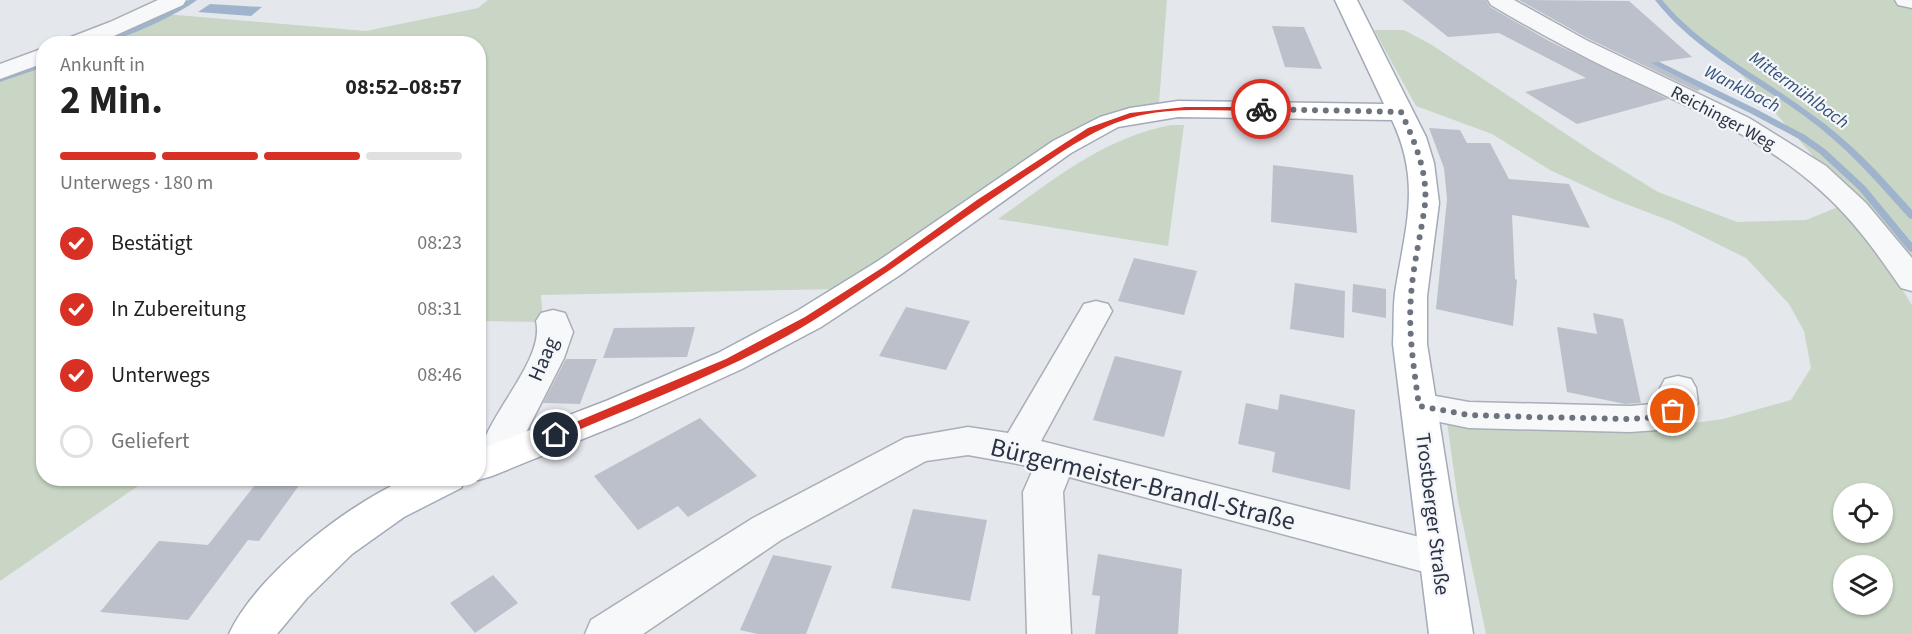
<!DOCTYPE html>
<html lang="de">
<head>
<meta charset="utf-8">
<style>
  body { margin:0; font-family:"Source Sans 3",sans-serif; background:#f2f2f2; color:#222; height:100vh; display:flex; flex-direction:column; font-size:22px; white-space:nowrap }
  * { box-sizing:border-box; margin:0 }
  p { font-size:20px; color:#767676 }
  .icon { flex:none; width:33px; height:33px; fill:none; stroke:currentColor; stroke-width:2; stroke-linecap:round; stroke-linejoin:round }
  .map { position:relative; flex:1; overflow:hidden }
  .sheet { position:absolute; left:36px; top:36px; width:450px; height:450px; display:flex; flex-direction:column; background:#fff; border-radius:24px; box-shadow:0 2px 4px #0004 }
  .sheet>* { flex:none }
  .fabs { position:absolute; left:1833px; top:483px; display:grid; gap:12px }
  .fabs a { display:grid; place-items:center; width:60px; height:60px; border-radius:50%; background:#fff; box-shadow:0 2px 4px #0004; font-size:30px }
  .pin { position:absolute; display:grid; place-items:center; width:51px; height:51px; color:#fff; margin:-26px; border:3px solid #fff; border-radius:50%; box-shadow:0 2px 6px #0007 }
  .courier { position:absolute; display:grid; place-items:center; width:60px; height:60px; margin:-30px; border:4px solid #d93025; border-radius:50%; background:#fff; color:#222; box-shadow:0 2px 8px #0007 }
  .head em { font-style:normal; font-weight:700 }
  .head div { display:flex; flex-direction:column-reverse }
  .head { display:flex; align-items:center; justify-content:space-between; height:102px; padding:0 24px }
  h1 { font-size:39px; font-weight:700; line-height:45px }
  .bar { display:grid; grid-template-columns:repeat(4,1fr); gap:9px 6px; align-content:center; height:72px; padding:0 24px }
  .bar i { height:8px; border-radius:4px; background:#e0e0e0 }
  .bar .active { background:#d93025 }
  .bar p { grid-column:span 4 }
  ol { padding:0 24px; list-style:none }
  li { display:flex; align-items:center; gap:18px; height:66px }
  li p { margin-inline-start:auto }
  li .icon { padding:6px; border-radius:50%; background:#d93025; color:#fff; stroke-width:4 }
  li:last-child { color:#767676 }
  li i { width:33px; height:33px; border:3px solid #e0e0e0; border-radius:50% }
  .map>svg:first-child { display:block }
  .green { fill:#c9d6c5; fill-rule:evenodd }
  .water { fill:#9fb4cc }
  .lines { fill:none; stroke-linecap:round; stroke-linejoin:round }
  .stream { fill:#9fb4cc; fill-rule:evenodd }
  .building { fill:#bbc0ca }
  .minor-casing { stroke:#a9aeb7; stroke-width:3 }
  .major-casing { stroke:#a3abb8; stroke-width:3 }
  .minor { fill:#f7f8fa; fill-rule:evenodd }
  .major { fill:#fff; fill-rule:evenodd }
  .route { fill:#d93025 }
  .done { stroke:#6c737f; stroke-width:6; stroke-dasharray:0 10.8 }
  .labels { text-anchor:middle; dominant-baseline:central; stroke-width:4.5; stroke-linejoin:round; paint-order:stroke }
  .far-water-label { font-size:18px; font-style:italic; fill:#34527a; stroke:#f4f6f9 }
  .far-street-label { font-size:18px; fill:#2b3445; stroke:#f4f6f9 }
  .street-label { font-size:21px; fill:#2b3445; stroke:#f4f6f9 }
  .near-street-label { font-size:26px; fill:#2b3445; stroke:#f4f6f9 }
</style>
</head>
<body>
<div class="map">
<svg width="1912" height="634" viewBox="0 0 1912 634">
  <rect width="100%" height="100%" fill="#e4e7ec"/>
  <path class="green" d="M488,0h679l-8,103 -42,7 -60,28 -219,151 -297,6 2,27 -64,-1 -1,-277h-396l71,-31 213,18 112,-23z
    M1658,0h240l14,6v263l-170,-194 -75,-64z
    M1374,30h30l28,15 161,107 65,40 79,30 69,-2 37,-15 29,36 40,64v329h-426l-28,-133 -11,-79 202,7 74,-10 68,-19 20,-32 -7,-37 -15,-27 -43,-46 -73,-36 -60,-23 -63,-29 -58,-36 -76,-28zM1844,494h38v38h-38zM1844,566h38v38h-38z
    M43,59l1,419 104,1 -148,102v-505z
    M1171,125h13l-16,121 -170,-27c57,-40 103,-80 173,-94z"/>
  <path class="water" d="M210,4l52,3 -11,9 -53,-4z"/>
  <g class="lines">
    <path class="stream" d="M189,0h8c-18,14 -81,44 -103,44l51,-21z
      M1655,0h7c40,48 98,76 148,113 39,27 71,62 102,97v9l-3,-1c-33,-37 -65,-74 -106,-103 -50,-36 -109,-65 -148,-115z
      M1637,54h6l113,55 49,26 20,14 40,37 47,57v9l-3,-1 -50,-61 -40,-37 -20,-14 -49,-26 -113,-55z
      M44,62v5l-44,15v-5z"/>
  </g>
  <path class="building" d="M1402,0h84l4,7 59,34 119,58 -91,25 -52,-32 61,-14 -87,-45 -51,4z
    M1519,0l110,1 63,56 -41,6 51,26 -5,2 -110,-53z
    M1272,26l32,1 18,42 -37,-2z
    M1429,128l31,2 7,13h23l19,36 60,5 21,44 -78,-13 3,64 2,1 -4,46 -77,-17 11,-110 -3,-31z
    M1273,165l80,10 4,58 -86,-11z
    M1134,258l63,13 -13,44 -66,-14z
    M1295,283l50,8 -1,47 -54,-9z
    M1353,284l33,5v29l-34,-6z
    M906,307l64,14 -24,49 -67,-14z
    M1593,313l30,6 18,84 -16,1 -58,-12 -10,-65 40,7z
    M695,327l-8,30 -84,1 11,-30z
    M1115,356l67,15 -18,66 -71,-17z
    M566,359h31l-17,45 -37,-1z
    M1280,394l75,16 -5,80 -78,-18 3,-20 -37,-8 8,-41 32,7z
    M700,418l57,58 -69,41 -10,-11 -40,24 -44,-54z
    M258,481l42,3 -41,57 -11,-1 -60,80 -88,-8 59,-71 49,4z
    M913,509l74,11 -17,81 -79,-13z
    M1098,554l84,15 -4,65h-83l5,-38 -8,-1z
    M773,555l59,11 -26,68h-48l-18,-4z
    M493,575l25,28 -43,30 -25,-30z"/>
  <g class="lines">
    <g class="minor-casing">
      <path id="minor" d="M158,0h28l-3,5 -87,39h-33l3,-5 44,-17z
        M1488,0h26l72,40 163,78 77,48 40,37 46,55v33l-11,-3c-24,-35 -49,-70 -81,-98 -60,-54 -137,-86 -209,-120 -41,-20 -81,-42 -120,-65z
        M1895,0h17v8l-14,-3z
        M44,48v15l-44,16v-15z
        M1096,301l12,3 4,7 -71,130 398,101 15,5 6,12 -6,12 -15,5 -370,-99 -6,15 8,142h-44l-4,-142 11,-25 -66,-12 -42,6 -145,79 -138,94h-58l6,-14 162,-102 152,-80 63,-11 40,6 76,-129z
        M553,310l12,3 8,19 -9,26 -57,112 -14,4 -14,-4c-8,-41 68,-106 57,-149l5,-8z
        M1678,376l13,3 5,9 2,15 -12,17 -28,10 -28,2 -161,-4 -63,-13 -5,-9 5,-9 13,-4 50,9 161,4 24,-2 8,-4 -2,-12 5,-9z"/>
    </g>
    <g class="major-casing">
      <path id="major" d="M1335,0h22l69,137 8,26 5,40 -12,93v48l46,290h-44l-36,-290c1,-17 0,-35 2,-51 10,-65 27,-110 -3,-173l-214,-3 -60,10 -47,26 -171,122 -79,52 -79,42 -110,50 -140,57 -14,4 -6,-2h6v-28l128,-49 112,-48 79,-42 81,-50 175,-120 47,-24 30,-9 48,-7 206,3z
        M408,478h58l-5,10 -57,29 -52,37 -45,44 -30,36h-48c28,-60 118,-129 179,-156z"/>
    </g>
    <use href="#minor" class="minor"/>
    <use href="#major" class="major"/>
  </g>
  <path class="route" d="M1185,107h76l3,2 -3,2c-43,0 -90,-5 -131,7 -40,12 -72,37 -106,59 -71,47 -138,98 -210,143 -79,49 -169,81 -254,118h-8l-2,-3 2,-3 174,-73 79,-42 80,-51 92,-66 111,-72 42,-15z"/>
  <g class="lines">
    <path class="done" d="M1261,109l140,3c13,28 27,60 24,92 -4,31 -12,61 -14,92 -3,37 3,73 8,110l50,9 63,2 98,2 28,-2 15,-6"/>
  </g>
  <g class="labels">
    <g class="far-water-label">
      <text transform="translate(1742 89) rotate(27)">Wanklbach</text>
      <text transform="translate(1799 90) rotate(36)">Mittermühlbach</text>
    </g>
    <g class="far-street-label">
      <text transform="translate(1723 118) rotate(28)">Reichinger Weg</text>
    </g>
    <g class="street-label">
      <text transform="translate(543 359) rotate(-67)">Haag</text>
      <text transform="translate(1433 514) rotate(83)">Trostberger Straße</text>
    </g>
    <g class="near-street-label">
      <text transform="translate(1143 484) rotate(14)">Bürgermeister-Brandl-Straße</text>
    </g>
  </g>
</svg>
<div class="fabs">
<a><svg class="icon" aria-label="locate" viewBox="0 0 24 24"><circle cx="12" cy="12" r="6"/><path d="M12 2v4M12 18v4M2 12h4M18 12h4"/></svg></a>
<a><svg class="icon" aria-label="layers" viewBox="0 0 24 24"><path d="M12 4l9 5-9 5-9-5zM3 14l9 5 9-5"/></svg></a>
</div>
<div class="pin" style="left:1673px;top:411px;background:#ea580c"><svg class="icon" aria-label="bag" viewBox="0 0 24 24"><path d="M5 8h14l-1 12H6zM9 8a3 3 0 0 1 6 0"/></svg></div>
<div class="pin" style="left:556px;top:435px;background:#1f2937"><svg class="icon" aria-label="home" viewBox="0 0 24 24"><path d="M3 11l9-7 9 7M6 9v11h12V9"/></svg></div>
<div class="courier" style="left:1261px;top:109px"><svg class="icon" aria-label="bike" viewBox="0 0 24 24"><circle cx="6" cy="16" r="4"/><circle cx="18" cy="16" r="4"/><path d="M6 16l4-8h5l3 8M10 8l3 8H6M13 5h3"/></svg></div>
<section class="sheet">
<div class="head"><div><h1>2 Min.</h1><p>Ankunft in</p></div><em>08:52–08:57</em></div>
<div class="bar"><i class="active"></i><i class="active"></i><i class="active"></i><i></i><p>Unterwegs · 180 m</p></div>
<ol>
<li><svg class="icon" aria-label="check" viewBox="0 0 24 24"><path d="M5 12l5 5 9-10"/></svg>Bestätigt<p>08:23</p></li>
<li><svg class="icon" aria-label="check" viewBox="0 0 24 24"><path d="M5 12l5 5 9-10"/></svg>In Zubereitung<p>08:31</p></li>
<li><svg class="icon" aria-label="check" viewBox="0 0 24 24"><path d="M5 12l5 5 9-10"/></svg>Unterwegs<p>08:46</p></li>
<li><i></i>Geliefert</li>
</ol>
</section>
</div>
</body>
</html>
